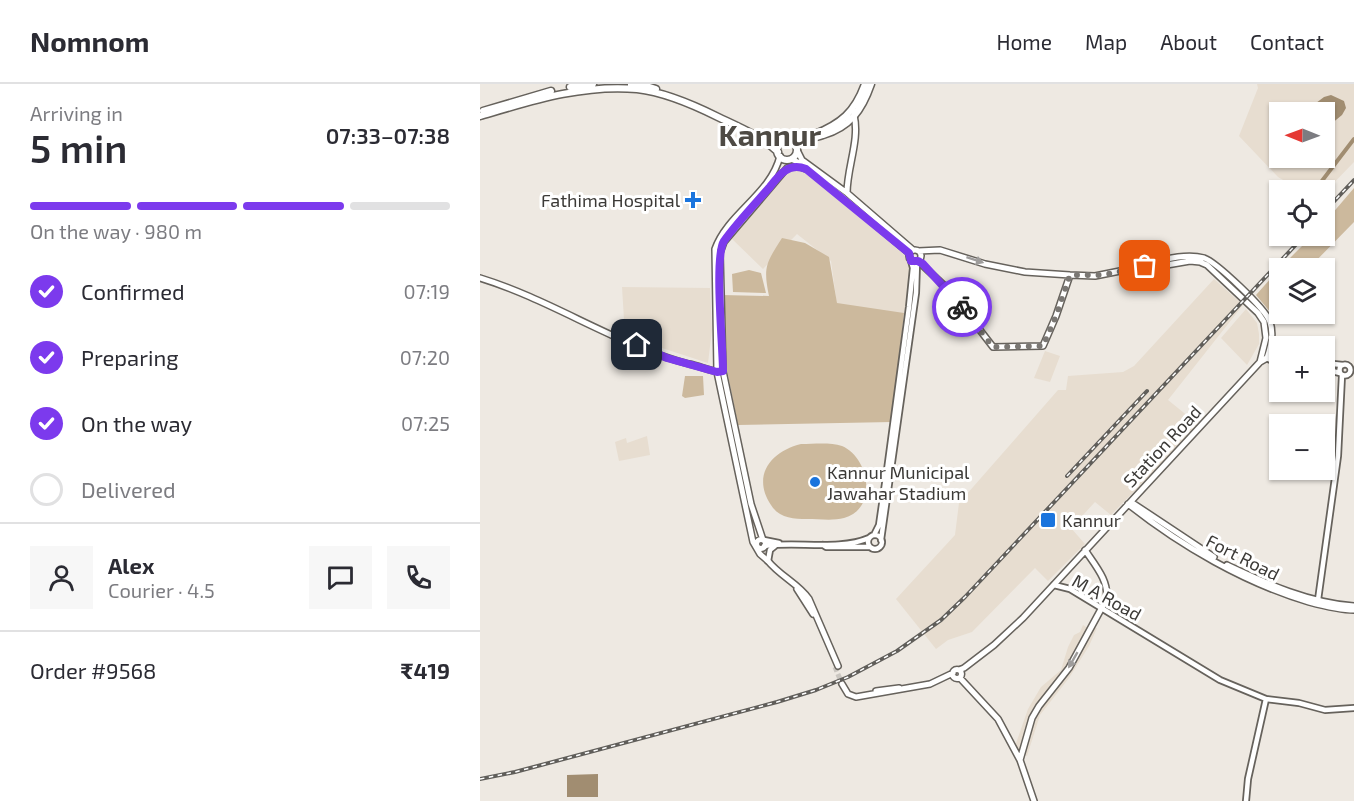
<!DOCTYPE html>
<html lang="en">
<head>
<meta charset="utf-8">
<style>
  body { margin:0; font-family:"Exo 2",sans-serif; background:#f7f7f7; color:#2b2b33; height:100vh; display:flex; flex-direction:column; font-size:22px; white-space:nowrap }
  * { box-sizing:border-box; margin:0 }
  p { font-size:20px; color:#7c7c81 }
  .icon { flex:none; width:33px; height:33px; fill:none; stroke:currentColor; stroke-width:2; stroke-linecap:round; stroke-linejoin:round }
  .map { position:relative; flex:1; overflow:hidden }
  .panel { display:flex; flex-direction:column; background:#fff; width:480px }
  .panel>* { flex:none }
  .needle { width:39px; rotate:271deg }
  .buttons { position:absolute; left:789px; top:18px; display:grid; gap:12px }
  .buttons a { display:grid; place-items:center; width:66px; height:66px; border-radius:0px; background:#fff; box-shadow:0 2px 4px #0004; font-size:30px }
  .pin { position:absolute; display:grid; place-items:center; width:51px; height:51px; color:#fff; margin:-26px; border-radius:12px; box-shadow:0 3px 9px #0006 }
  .courier { position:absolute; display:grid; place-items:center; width:60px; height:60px; margin:-30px; border:4px solid #7c3aed; border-radius:50%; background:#fff; color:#222; box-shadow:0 2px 8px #0007 }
  .headline em { font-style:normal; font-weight:600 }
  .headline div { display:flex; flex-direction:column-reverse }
  .headline { display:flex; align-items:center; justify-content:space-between; height:102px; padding:0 30px }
  h1 { font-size:39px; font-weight:600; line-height:45px }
  .bar { display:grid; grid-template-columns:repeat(4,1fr); gap:9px 6px; align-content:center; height:72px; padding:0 30px }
  .bar i { height:8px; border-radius:4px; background:#e1e1e2 }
  .bar .selected { background:#7c3aed }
  .bar p { grid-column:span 4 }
  .line { display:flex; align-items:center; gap:15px; padding:0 30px; border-top:2px solid #e1e1e2 }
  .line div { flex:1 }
  .round { display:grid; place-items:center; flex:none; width:63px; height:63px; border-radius:0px; background:#f7f7f7 }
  ol { padding:0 30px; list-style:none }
  li { display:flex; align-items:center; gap:18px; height:66px }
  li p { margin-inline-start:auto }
  li .icon { padding:6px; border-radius:50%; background:#7c3aed; color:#fff; stroke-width:4 }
  li:last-child { color:#7c7c81 }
  li i { width:33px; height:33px; border:3px solid #e1e1e2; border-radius:50% }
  header { display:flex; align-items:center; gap:36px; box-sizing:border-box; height:84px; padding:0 30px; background:#fff; border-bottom:2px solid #e1e1e2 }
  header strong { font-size:28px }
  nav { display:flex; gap:33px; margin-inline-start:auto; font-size:21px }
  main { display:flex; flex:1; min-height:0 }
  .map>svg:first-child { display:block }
  .built { fill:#e7ddd0; fill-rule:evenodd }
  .green { fill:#ccb99d }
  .water { fill:#a18d71 }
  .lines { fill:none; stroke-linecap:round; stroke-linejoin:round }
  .canal { stroke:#a18d71; stroke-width:4 }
  .secondary-tunnel { stroke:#cac6c0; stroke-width:5; stroke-dasharray:5 2.5; stroke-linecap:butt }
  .tertiary-casing { stroke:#66625c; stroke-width:8 }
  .secondary-casing { stroke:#66625c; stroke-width:8 }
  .trunk-casing { stroke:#66625c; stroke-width:9 }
  .tertiary { stroke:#fff; stroke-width:4.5 }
  .secondary { stroke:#fff; stroke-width:5 }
  .trunk { stroke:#fff; stroke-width:6 }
  .rail-casing { stroke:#605e5a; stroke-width:4 }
  .rail { stroke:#fff; stroke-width:1.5; stroke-dasharray:4.5; stroke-linecap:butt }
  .oneway { fill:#9e9c9b }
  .done { stroke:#7a7773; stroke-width:6; stroke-dasharray:0 10.8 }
  .route { stroke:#7c3aed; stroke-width:8 }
  .poi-dot { fill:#1a74dd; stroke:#fff; stroke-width:2 }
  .labels { text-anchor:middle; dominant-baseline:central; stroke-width:6; stroke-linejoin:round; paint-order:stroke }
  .poi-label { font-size:18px; fill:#3c3a37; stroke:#fff; text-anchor:start }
  .street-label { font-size:18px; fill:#3c3a37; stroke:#fff }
  .town-label { font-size:30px; font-weight:bold; fill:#4e4a44; stroke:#fff }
</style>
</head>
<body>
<header>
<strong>Nomnom</strong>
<nav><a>Home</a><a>Map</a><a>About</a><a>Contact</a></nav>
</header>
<main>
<section class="panel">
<div class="headline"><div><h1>5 min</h1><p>Arriving in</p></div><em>07:33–07:38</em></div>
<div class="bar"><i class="selected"></i><i class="selected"></i><i class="selected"></i><i></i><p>On the way · 980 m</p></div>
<ol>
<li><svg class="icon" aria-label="check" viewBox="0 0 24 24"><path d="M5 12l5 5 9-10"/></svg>Confirmed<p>07:19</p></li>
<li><svg class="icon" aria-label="check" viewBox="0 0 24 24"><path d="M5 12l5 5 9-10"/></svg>Preparing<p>07:20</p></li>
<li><svg class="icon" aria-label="check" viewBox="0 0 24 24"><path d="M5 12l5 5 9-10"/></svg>On the way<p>07:25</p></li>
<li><i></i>Delivered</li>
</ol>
<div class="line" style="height:108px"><a class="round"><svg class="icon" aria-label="person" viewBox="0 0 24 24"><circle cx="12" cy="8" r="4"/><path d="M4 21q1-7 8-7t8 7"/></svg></a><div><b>Alex</b><p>Courier · 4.5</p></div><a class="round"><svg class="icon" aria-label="chat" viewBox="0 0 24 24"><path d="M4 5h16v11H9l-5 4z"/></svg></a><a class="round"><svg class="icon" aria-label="phone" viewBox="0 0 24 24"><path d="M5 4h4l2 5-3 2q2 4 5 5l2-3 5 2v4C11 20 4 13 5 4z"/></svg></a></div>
<div class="line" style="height:78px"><div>Order #9568</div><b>₹419</b></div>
</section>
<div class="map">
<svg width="874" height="717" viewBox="0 0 874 717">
  <rect width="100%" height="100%" fill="#eee9e2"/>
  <path class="built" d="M777,0h97v78l-29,30 -1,-2h-24l-22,-13 -39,-41 19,-48zM800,28h44v46h-44z
    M317,84l10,3 101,87 3,15 -7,41 -67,-9 -6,-44 -34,-27 -34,35 -32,-31 58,-68z
    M734,195l29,26 -75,95 31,25 -88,90 -16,-13 -24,26 14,16 -37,37 -13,-13 -63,64 -24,8 -12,9 -40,-50 59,-64 4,-32 99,-113h8l2,-14 55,-4 11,-6z
    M142,203l88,1 2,42 -4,33 -83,-27z
    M766,225l11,14 2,11v10l-12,21 -26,-27z
    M565,267l15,5 -10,26 -16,-4z
    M167,352l3,19 -31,6 -4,-19 11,-4 1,5z
    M603,541l5,3h9l-8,18 -20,32 -29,37 -13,41 -13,-7 14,-40 13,-22 20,-17 7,-23 6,-12 6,-3z"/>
  <path class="green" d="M874,104v34l-45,46h-29l32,-32h12l1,-14z
    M302,154l23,5 24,14 8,46 67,10 -12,109 -154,3 -14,-70 -2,-60 47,1c-6,-29 -3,-33 13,-58z
    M799,185v34l-8,10 -15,-18z
    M269,186l12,3 5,20 -33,-1 -1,-18z
    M205,292h18l1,19 -19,3 -3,-2z
    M321,360c13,0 29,-2 41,2 28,12 36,63 2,72 -11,3 -25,1 -37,1 -14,0 -28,-1 -36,-14 -20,-30 1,-54 30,-61z"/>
  <path class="water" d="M851,11l13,6 2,7 -4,7 -17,14 -1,-17h-20l20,-15z
    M118,690v23h-31v-22z"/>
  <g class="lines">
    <path class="canal" d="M807,103l6,3
      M835,106l39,-51"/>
    <path class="secondary-tunnel" d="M355,583l7,17"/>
    <g class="tertiary-casing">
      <path id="tertiary" d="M786,274l14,6
        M844,279l19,2
        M859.5 286a5.5 5.5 0 1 1 11 0a5.5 5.5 0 1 1-11 0Z
        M844,285l16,4
        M394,451l5,-10 8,-55 22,-163 4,-39 -2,-7
        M388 458a7 7 0 1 1 14 0a7 7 0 1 1-14 0Z
        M284,456l15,3
        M401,456l35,-247 1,-31
        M343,461l3,2h44
        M284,462c32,-5 75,5 105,-8
        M288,477l2,-11 5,-4
        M574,501l16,4 150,91 46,19 33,4 26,7 29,-2
        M838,516l20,-144 4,-81
        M766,717l2,-22 18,-80"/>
    </g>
    <g class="secondary-casing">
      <path id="secondary" d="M317,66l5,10 45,33 66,57
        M311,75l9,4 40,32 69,58
        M367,109c0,-26 13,-53 7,-78
        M429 172a6 6 0 1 1 12 0a6 6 0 1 1-12 0Z
        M438,167l22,-1 45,14 40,8 45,3 25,1 50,-10h16l29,-5 10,1 7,3 51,48 6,9 2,16 -6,24 -237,256 -29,27 -30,23 -5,2
        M438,177l31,29 44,57 50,-1 13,-30 14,-41
        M674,181c11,-8 36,-11 50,-7 12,4 62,51 66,64 4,12 1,25 -3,36l-7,4
        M0,194c72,22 136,67 209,86 11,2 20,7 31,8
        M792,260l8,12
        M651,418l83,55
        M648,420c53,42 117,79 181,98 15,4 30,8 45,8
        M276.5 460a4.5 4.5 0 1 1 9 0a4.5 4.5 0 1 1-9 0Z
        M283,456l-12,-36 -28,-133 -3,-118 4,-11 63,-74 11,-2 8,3
        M288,477l-8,-7 -7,-12 -36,-170 -2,-123c13,-36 56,-55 65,-93
        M288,477c12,15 31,23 41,38l29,67
        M747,481c40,19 83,38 127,41
        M317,505l16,25
        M472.5 590a4.5 4.5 0 1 1 9 0a4.5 4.5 0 1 1-9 0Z
        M480,594l38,41 22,41 14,41
        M362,600l6,10 8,3 74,-13 23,-11
        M396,607l23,-3
        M540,676l12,-42 7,-12 30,-38 37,-68c4,-18 -11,-35 -21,-50"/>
    </g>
    <g class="trunk-casing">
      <path id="trunk" d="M151,0l12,1 13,4
        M90,3l23,-3
        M3,27l68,-20
        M0,32c51,-15 103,-32 157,-27 27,3 57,16 81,28 21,10 43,19 60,35
        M281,51l8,3 14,3
        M333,51c28,-11 42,-23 52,-51
        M309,56l14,-2
        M297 66a10 10 0 1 1 20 0a10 10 0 1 1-20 0Z
        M317,62c7,-7 17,-8 26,-11 27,-8 39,-25 48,-51"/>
    </g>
    <use href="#tertiary" class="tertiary"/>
    <use href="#secondary" class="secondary"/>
    <use href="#trunk" class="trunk"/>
    <g class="rail-casing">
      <path id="rail" d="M844,128l30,-32
        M587,392l80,-85
        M0,695l35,-7 262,-70 39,-12 32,-13 49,-26 44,-31 24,-23 339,-361"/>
    </g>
    <use href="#rail" class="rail"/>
  </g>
  <defs><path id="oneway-solid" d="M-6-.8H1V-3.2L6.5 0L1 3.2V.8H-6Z" transform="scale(1.5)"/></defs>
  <g class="oneway">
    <use href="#oneway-solid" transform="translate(495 176) rotate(18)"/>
    <use href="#oneway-solid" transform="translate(593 576) rotate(120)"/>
  </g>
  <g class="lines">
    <path class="done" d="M482,223l31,40 50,-1 13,-30 14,-41h34l41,-9"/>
    <path class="route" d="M157,261l30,13 50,14 6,-1c0,-23 -9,-115 1,-130 13,-18 30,-36 45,-53 10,-13 19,-26 37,-19l103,84 2,8h7l5,3 39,43"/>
  </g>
  <g class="poi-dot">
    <path d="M210 107h6v6h6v6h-6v6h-6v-6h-6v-6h6z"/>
    <circle cx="335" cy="398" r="6"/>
    <rect x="560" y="428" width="16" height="16" rx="3"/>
  </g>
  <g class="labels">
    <g class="poi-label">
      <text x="200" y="116" text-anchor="end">Fathima Hospital</text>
      <text x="347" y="388">Kannur Municipal<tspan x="347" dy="21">Jawahar Stadium</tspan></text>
      <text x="582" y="436">Kannur</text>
    </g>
    <g class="street-label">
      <text transform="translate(682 362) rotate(-47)">Station Road</text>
      <text transform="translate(763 473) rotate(27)">Fort Road</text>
      <text transform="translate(627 513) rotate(29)">M A Road</text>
    </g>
    <g class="town-label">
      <text x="290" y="50">Kannur</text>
    </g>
  </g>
</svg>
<div class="buttons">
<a><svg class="needle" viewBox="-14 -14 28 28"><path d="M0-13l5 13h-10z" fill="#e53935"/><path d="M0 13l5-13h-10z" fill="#7c7c81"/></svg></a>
<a><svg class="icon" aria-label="locate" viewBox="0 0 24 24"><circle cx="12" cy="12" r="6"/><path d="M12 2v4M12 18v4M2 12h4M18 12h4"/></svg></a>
<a><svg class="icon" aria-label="layers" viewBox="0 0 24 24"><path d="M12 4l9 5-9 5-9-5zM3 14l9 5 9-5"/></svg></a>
<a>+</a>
<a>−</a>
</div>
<div class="pin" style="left:665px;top:182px;background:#ea580c"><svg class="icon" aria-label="bag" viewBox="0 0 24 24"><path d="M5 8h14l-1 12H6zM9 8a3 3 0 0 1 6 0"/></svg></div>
<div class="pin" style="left:157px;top:261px;background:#1f2937"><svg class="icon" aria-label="home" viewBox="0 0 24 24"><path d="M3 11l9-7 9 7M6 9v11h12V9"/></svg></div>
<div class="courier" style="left:482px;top:223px"><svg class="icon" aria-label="bike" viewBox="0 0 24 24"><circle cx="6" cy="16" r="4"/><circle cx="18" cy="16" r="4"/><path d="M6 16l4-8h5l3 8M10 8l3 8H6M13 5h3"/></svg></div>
</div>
</main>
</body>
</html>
